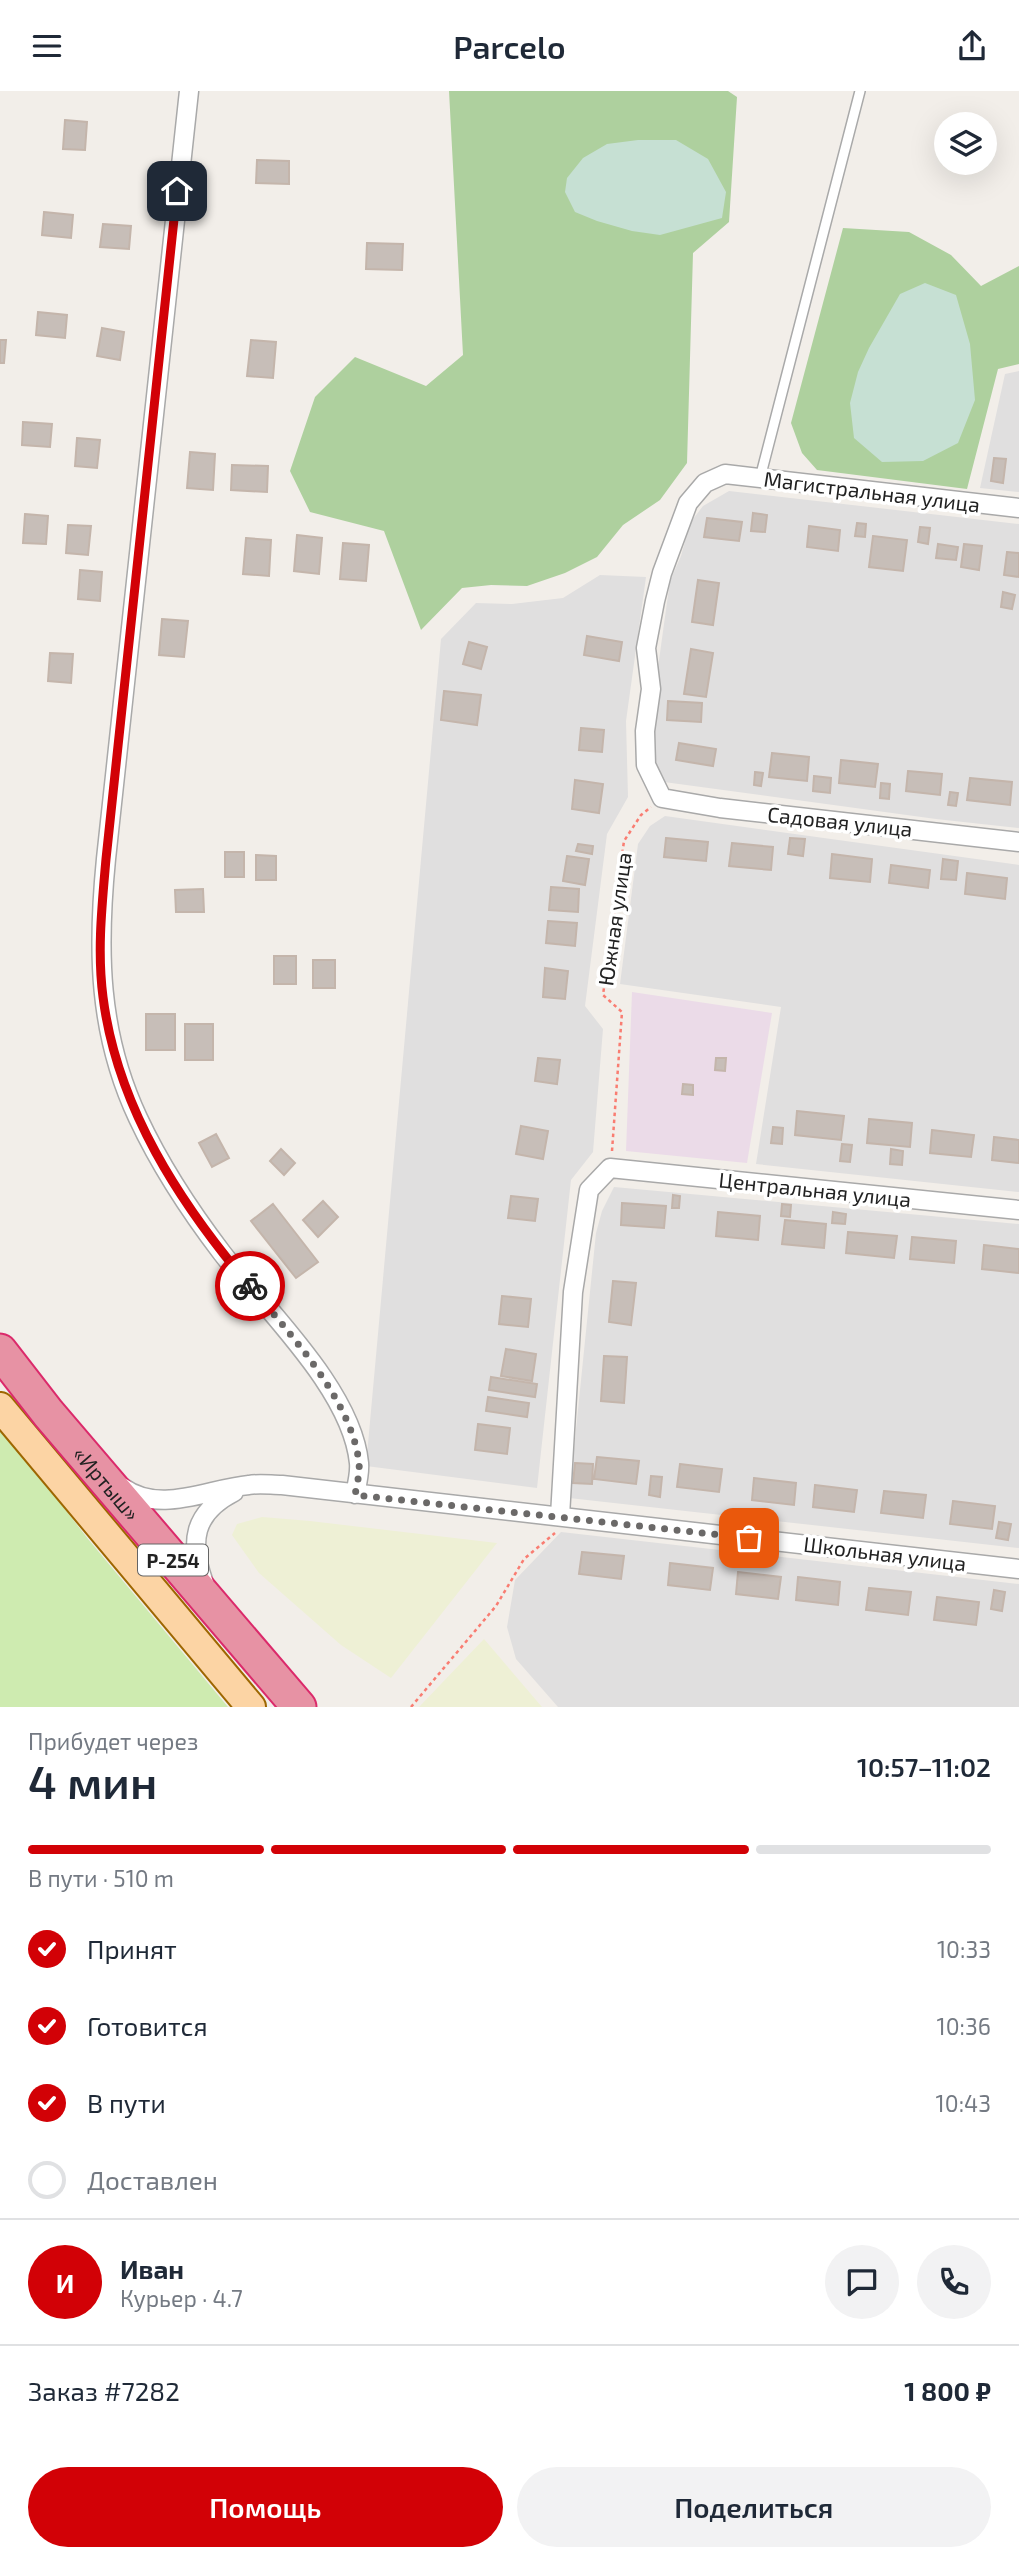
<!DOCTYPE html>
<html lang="ru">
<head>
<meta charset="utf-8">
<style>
  body { margin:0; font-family:"Exo 2",sans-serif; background:#f2f2f3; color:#1f2937; height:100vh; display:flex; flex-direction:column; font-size:26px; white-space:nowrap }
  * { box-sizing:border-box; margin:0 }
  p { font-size:23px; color:#747a83 }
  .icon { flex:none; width:38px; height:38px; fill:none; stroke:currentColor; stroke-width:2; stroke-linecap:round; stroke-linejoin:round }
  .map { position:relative; height:1616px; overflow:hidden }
  .sheet { display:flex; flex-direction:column; background:#fff; flex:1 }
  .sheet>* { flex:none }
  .fabs { position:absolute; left:934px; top:21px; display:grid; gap:14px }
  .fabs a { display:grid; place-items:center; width:63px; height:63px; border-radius:50%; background:#fff; box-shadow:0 7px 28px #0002; font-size:35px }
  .pin { position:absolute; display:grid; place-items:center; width:60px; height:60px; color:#fff; margin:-30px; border-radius:14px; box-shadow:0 4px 10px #0006 }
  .courier { position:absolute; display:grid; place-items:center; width:70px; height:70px; margin:-35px; border:5px solid #d20106; border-radius:50%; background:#fff; color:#222; box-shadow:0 2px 9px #0007 }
  .headline em { font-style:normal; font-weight:600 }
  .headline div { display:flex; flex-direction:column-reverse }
  .headline { display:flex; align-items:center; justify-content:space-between; height:119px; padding:0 28px }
  h1 { font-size:46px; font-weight:600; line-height:52px }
  .bar { display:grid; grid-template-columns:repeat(4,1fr); gap:10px 7px; align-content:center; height:84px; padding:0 28px }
  .bar i { height:9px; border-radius:5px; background:#e0e1e3 }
  .bar .current { background:#d20106 }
  .bar p { grid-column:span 4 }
  .line { display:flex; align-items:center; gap:18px; padding:0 28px; border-top:2px solid #e0e1e3 }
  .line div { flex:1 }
  .round { display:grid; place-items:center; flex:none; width:74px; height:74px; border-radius:37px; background:#f2f2f3 }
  ol { padding:0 28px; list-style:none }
  li { display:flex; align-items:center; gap:21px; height:77px }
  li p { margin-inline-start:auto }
  li .icon { padding:7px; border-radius:50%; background:#d20106; color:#fff; stroke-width:4 }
  li:last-child { color:#747a83 }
  li i { width:38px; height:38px; border:4px solid #e0e1e3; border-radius:50% }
  .button { display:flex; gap:14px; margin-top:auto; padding:14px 28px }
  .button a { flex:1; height:80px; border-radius:42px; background:#d20106; color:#fff; font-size:28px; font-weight:600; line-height:80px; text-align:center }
  .button a+a { background:#f2f2f3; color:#1f2937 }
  header { display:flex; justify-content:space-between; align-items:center; height:91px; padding:0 28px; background:#fff; font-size:32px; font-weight:600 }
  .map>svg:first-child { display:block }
  .residential { fill:#e0dfdf }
  .industrial { fill:#ebdbe8 }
  .farmland { fill:#eef0d5 }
  .grass { fill:#ceebb0 }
  .forest { fill:#aed09e }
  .wetland { fill:#c6e0d3 }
  .building { fill:#c7beb8; stroke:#c4b5ab; stroke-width:2 }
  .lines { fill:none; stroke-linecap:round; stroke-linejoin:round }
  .lane-casing { stroke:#a9a9a9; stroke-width:12 }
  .street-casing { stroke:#a9a9a9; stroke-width:21 }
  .primary-casing { stroke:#9e6701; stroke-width:32 }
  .highway-casing { stroke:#db2a6b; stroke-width:37 }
  .path { stroke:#f97d72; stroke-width:2.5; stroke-dasharray:3.5 3.5; stroke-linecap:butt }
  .lane { stroke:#fff; stroke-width:9 }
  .street { stroke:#fff; stroke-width:18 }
  .primary { stroke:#fcd4a4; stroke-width:28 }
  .highway { stroke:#e792a4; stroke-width:33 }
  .done { stroke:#6b6968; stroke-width:7; stroke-dasharray:0 12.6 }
  .route { stroke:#d20106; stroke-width:9 }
  .labels { text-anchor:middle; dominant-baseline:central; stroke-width:7; stroke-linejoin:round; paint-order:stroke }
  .shield { fill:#fff; stroke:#646464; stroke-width:2 }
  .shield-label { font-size:19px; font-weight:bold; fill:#222 }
  .street-label { font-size:21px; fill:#222; stroke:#fff }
</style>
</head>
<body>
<header><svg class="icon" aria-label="menu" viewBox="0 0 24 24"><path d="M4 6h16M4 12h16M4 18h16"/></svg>Parcelo<svg class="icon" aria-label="share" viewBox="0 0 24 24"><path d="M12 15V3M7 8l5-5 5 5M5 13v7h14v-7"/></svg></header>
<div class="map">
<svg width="1019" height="1616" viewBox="0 0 1019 1616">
  <rect width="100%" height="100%" fill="#f2eee9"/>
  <path class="residential" d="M1019,280v121l-39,-4 25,-114z
    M729,400l290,33v304l-83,-9 -272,-37 -13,-16 3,-70 16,-115 11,-25 9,-33 13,-17z
    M600,484l46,2 -20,144 2,76 -21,37 -22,172 18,23 -10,123 -22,28 -34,308 -171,-22 75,-827 35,-36 36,1 51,-6z
    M665,725l354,49v327l-263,-28 25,-157 -161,-23 18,-140 12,-18z
    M614,1096l405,37v324l-450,-50 27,-265 6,-22z
    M561,1441l458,52v123h-461l-42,-48 -9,-32 8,-47z"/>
  <path class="industrial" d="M632,901l140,21 -25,150 -121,-12z"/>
  <path class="farmland" d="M262,1426l48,4 187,22 -106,135 -50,-33 -82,-72 -27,-38 5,-11z
    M484,1548l58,68h-123z"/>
  <path class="grass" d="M0,1334l88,114 140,168h-228z"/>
  <path class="forest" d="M449,0h279l9,6 -8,125 -36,31 -6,210 -27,37 -37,25 -26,32 -32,16 -38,13 -36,-1 -29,3 -41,42 -37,-99 -74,-19 -20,-41 25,-74 40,-40 71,29 37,-31z
    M843,137l66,4 42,23 30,31 38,-20v98l-21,5 -31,120 -150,-19 -15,-17 -11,-30z"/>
  <path class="wetland" d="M638,49h38l32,19 18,33 -4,26 -62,17 -28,-4 -35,-10 -22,-9 -10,-20 2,-14 16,-20 24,-14z
    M925,192l31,12 14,49 5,56 -17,43 -35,18 -41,1 -28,-24 -4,-35 8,-31 11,-24 31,-54z"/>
  <path class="building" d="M65,29l22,2 -2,28 -22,-1z
    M257,69l32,1v23l-33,-1z
    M44,121l29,3 -2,23 -29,-3z
    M103,133l28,2 -2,23 -29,-2z
    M367,152l36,1 -1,26 -36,-1z
    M38,221l29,3 -2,23 -29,-3z
    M102,237l22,4 -4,28 -23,-4z
    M0,249h6l-2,23h-4z
    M251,249l25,2 -3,36 -26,-2z
    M23,331l29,2 -2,23 -28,-2z
    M77,347l23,2 -3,28 -22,-2z
    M190,361l25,2 -2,36 -26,-2z
    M994,367l12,1 -3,24 -12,-2z
    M232,374l36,1 -1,26 -36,-2z
    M753,422l14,2 -2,17 -14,-1z
    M25,423l23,2 -2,28 -23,-1z
    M707,427l35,4 -3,19 -35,-4z
    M857,432l9,1 -1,13 -10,-1z
    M68,434l23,1 -3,29 -22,-2z
    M809,435l31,4 -2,21 -31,-4z
    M920,436l10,1 -2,16 -10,-2z
    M297,444l25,3 -3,36 -25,-3z
    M873,445l34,4 -4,31 -34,-4z
    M246,447l25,2 -2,36 -26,-2z
    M343,452l26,2 -3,36 -26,-2z
    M938,453l20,3 -2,13 -20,-2z
    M964,453l18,2 -3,24 -18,-3z
    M1007,461l12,1v24l-15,-2z
    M80,479l22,2 -2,29 -22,-2z
    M698,489l21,3 -6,42 -21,-3z
    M1003,501l12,3 -3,14 -11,-2z
    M162,528l26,2 -4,36 -25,-2z
    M587,545l35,6 -3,19 -35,-6z
    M469,551l18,5 -6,22 -18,-5z
    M691,558l22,4 -7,44 -22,-3z
    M50,562l23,1 -2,29 -23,-2z
    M444,600l37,4 -4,30 -36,-5z
    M668,610l34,2 -1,19 -34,-2z
    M581,637l23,2 -2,22 -23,-2z
    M679,652l37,6 -3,17 -37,-6z
    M772,662l37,4 -2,24 -38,-4z
    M841,669l37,4 -3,23 -36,-4z
    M908,680l34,3 -2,21 -34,-4z
    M755,681l8,1 -2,13 -7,-1z
    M814,685l17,2 -1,15 -17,-2z
    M970,687l42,4 -2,23 -43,-5z
    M575,689l28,4 -4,29 -27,-4z
    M881,692l9,1 -1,15 -9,-1z
    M950,701l8,1 -2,13 -8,-1z
    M666,747l42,4 -2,19 -42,-4z
    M790,747l15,1 -2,17 -15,-2z
    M732,752l41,4 -2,23 -42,-4z
    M578,753l15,2 -1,8 -16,-3z
    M225,761h19v25h-19z
    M832,763l40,5 -2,23 -40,-4z
    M256,764l20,1v24h-20z
    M567,765l22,3 -4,26 -22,-4z
    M943,768l15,2 -2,19 -15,-1z
    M891,774l39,5 -2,18 -39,-5z
    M967,782l40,5 -2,21 -40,-5z
    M551,796l28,2 -1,23 -29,-2z
    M203,798l1,23h-28l-1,-22z
    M548,830l29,2 -2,23 -29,-3z
    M274,865h22v28h-22z
    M313,869h22v28h-22z
    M545,877l23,3 -3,28 -22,-2z
    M146,923h29v36h-29z
    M185,933h28v36h-28z
    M538,967l22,2 -3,24 -22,-3z
    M716,967h10l-1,13 -10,-1z
    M683,993l10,1v10l-11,-1z
    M797,1020l47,5 -3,24 -46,-5z
    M869,1028l43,4 -2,24 -43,-4z
    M521,1035l27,5 -5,28 -27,-5z
    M773,1036l10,1 -1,16 -11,-1z
    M932,1039l42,5 -3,22 -41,-4z
    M216,1043l13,24 -17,9 -13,-24z
    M994,1046l25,3v23l-27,-3z
    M842,1053l10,1 -2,17 -10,-1z
    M281,1058l14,14 -11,12 -14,-14z
    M891,1058l12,2 -1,14 -12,-1z
    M673,1104l7,1 -1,12h-7z
    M511,1105l27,3 -3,22 -27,-3z
    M323,1110l15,16 -20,20 -15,-17z
    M622,1112l44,3 -2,22 -43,-3z
    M273,1113l45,58 -22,16 -45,-57z
    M782,1113l9,1 -1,12 -9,-1z
    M718,1121l42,4 -2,24 -42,-4z
    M833,1121l13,2 -1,10 -13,-1z
    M785,1129l41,4 -2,24 -42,-4z
    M848,1141l49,4 -3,22 -48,-5z
    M912,1146l44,4 -2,22 -44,-4z
    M984,1154l35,4v24l-37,-4z
    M613,1190l23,2 -5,42 -22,-3z
    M502,1205l29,3 -3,28 -29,-3z
    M506,1258l30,5 -4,27 -31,-5z
    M604,1265l23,1 -3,46 -23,-2z
    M491,1286l46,7 -2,13 -46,-7z
    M488,1306l41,6 -2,14 -41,-6z
    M478,1333l32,4 -3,26 -32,-4z
    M597,1366l42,4 -3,23 -42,-5z
    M575,1372l18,1 -1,20 -19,-1z
    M680,1373l42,5 -3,23 -42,-5z
    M651,1385l11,1 -2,20 -11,-2z
    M754,1387l42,5 -2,22 -42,-5z
    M815,1394l42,5 -3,22 -41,-5z
    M884,1400l42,4 -3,23 -42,-5z
    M953,1410l42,5 -3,23 -42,-5z
    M999,1431l12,2 -3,16 -12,-2z
    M582,1461l42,4 -3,23 -42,-5z
    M670,1472l43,5 -3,22 -42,-5z
    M738,1481l43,5 -3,22 -42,-5z
    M798,1486l42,5 -2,23 -42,-5z
    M869,1497l42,4 -3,23 -42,-5z
    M994,1499l11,2 -3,19 -11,-2z
    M937,1506l42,5 -3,23 -42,-5z"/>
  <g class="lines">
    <g class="lane-casing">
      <path id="lane" d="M760,387l100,-387"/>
    </g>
    <g class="street-casing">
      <path id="street" d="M189,0l-83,768c-9,91 -8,174 32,259 22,47 52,93 84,135 43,56 130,137 137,210 1,10 -2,22 -4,31
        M1019,417l-294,-34 -20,9 -17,20 -26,70 -7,28 -9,47 5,41 -6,42 1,34 16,33 58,10 299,34
        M122,1396c38,28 85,2 127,-2 11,-2 22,0 33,0l737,84
        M560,1425l13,-224 16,-102 21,-22 409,42
        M204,1492c-15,-41 -11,-70 30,-91"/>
    </g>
    <g class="primary-casing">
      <path id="primary" d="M0,1316l251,300"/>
    </g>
    <g class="highway-casing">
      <g id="highway">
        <path id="s1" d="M0,1260l48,62 251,294"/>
      </g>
    </g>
    <path class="path" d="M612,1060l10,-139 -19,-17 21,-154 17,-26 10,-8
      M411,1616l85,-101 28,-47 31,-26"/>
    <use href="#lane" class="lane"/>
    <use href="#street" class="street"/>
    <use href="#primary" class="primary"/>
    <use href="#highway" class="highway"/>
  </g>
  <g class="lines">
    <path class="done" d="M250,1195c39,47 102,114 109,177 1,10 -2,21 -4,32l394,43"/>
    <path class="route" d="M177,100l-71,668c-4,46 -9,92 -3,138 14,110 77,207 147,289"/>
  </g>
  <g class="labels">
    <rect class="shield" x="138" y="1453.5" width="70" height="31" rx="5"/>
    <g class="shield-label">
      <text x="173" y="1469">Р-254</text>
    </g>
    <g class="street-label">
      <text transform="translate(872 400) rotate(7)">Магистральная улица</text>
      <text transform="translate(840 730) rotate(6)">Садовая улица</text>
      <text transform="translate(614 828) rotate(-82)">Южная улица</text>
      <text transform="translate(815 1098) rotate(6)">Центральная улица</text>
      <text stroke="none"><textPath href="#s1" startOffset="170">«Иртыш»</textPath></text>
      <text transform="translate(885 1462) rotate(7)">Школьная улица</text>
    </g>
  </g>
</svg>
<div class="fabs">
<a><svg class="icon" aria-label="layers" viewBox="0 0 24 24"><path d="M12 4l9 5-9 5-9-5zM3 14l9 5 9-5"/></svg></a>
</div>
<div class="pin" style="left:749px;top:1447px;background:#ea580c"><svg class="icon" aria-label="bag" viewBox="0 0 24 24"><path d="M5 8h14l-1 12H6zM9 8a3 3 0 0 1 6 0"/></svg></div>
<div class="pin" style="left:177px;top:100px;background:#1f2937"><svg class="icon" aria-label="home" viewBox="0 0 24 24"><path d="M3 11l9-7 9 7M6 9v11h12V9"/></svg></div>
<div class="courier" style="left:250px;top:1195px"><svg class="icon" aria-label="bike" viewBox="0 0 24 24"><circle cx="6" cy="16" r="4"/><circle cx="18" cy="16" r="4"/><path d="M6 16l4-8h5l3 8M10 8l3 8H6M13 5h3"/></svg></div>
</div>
<section class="sheet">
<div class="headline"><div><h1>4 мин</h1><p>Прибудет через</p></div><em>10:57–11:02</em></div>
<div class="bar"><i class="current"></i><i class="current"></i><i class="current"></i><i></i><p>В пути · 510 m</p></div>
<ol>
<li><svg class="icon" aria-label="check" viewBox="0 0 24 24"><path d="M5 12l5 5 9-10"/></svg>Принят<p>10:33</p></li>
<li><svg class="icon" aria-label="check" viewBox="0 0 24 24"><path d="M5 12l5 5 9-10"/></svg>Готовится<p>10:36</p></li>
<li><svg class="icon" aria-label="check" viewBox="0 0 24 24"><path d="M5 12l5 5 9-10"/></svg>В пути<p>10:43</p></li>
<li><i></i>Доставлен</li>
</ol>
<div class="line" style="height:126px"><b class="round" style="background:#d20106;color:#fff">И</b><div><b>Иван</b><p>Курьер · 4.7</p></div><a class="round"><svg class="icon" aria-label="chat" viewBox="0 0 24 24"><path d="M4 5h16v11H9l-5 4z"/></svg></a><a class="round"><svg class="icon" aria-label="phone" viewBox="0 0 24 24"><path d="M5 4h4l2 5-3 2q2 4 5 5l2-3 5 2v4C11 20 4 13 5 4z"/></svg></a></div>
<div class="line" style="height:91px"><div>Заказ #7282</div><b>1 800 ₽</b></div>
<div class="button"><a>Помощь</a><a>Поделиться</a></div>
</section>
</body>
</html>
